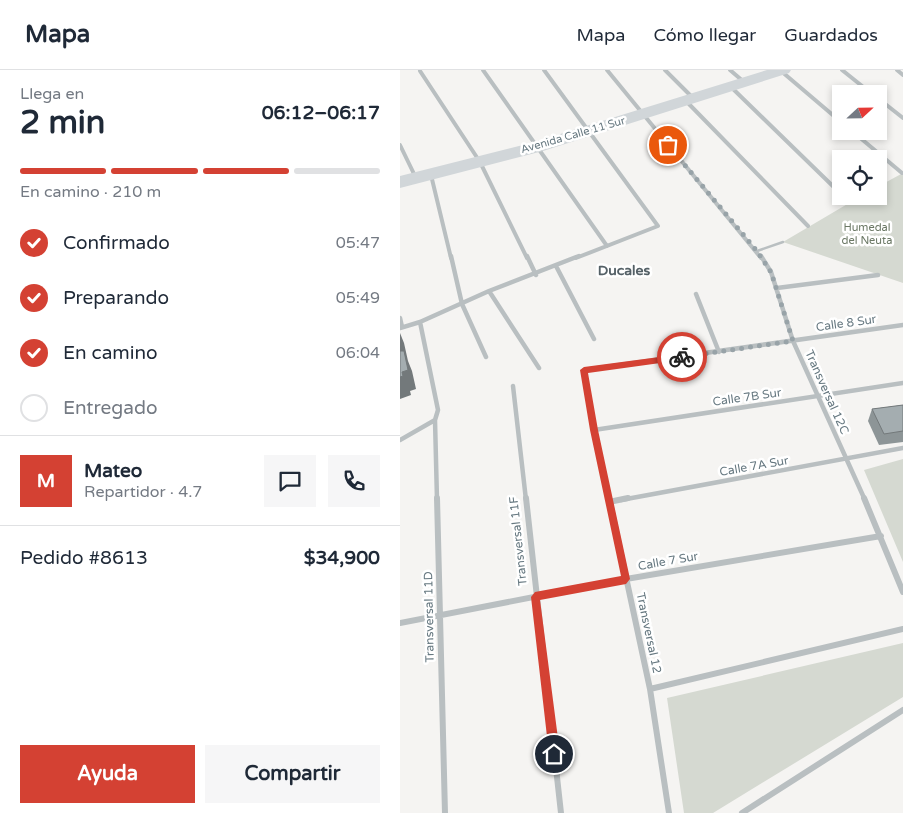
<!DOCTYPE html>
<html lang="es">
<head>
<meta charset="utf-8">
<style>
  body { margin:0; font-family:"Varela Round",sans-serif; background:#f6f6f7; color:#1f2937; height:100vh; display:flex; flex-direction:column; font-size:19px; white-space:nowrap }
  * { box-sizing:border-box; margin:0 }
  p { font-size:16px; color:#747a83 }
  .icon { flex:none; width:28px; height:28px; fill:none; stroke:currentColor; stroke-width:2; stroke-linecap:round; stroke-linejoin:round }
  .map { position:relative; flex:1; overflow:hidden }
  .drawer { display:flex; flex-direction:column; background:#fff; width:400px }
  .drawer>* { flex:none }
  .needle { width:32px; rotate:68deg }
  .controls { position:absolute; left:432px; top:15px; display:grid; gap:10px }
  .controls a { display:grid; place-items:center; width:55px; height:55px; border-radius:0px; background:#fff; box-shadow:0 2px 8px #0003; font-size:25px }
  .pin { position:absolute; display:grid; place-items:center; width:42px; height:42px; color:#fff; margin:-21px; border:2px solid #fff; border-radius:50%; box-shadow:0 1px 5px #0007 }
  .courier { position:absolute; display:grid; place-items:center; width:50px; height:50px; margin:-25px; border:4px solid #d44133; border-radius:50%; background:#fff; color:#222; box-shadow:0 1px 6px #0007 }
  .headline em { font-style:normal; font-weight:800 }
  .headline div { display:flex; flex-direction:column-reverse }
  .headline { display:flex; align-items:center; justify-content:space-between; height:85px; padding:0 20px }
  h1 { font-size:32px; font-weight:800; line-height:38px }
  .bar { display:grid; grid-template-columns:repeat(4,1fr); gap:8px 5px; align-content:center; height:60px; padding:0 20px }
  .bar i { height:6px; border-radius:4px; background:#e0e1e3 }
  .bar .current { background:#d44133 }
  .bar p { grid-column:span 4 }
  .line { display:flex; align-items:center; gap:12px; padding:0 20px; border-top:1px solid #e0e1e3 }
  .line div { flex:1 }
  .round { display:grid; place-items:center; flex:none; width:52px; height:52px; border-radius:0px; background:#f6f6f7 }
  ol { padding:0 20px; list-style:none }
  li { display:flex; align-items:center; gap:15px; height:55px }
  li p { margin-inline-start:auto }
  li .icon { padding:5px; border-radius:50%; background:#d44133; color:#fff; stroke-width:4 }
  li:last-child { color:#747a83 }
  li i { width:28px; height:28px; border:2px solid #e0e1e3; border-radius:50% }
  .primary-button { display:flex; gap:10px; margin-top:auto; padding:10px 20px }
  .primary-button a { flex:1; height:58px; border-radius:0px; background:#d44133; color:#fff; font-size:20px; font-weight:800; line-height:58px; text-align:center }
  .primary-button a+a { background:#f6f6f7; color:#1f2937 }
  header { display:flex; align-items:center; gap:30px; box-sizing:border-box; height:70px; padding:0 25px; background:#fff; border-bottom:1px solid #e0e1e3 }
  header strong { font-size:24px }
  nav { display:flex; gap:28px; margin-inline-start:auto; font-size:18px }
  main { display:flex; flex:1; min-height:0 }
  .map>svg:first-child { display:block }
  .green { fill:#d5d9d1 }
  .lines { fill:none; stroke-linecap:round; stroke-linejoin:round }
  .lane { stroke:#b9bfc1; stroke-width:2.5 }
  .street-far2 { stroke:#b9bfc1; stroke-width:4 }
  .street-far1 { stroke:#b9bfc1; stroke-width:4.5 }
  .street { stroke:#b9bfc1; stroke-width:6 }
  .secondary { fill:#d1d6d9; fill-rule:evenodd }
  .wall { fill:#8d9597 }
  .shaded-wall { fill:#73797b }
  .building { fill:#a4adb0; stroke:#73797b }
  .route { fill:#d44133 }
  .done { stroke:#98a3a8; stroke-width:5; stroke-dasharray:0 9 }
  .labels { text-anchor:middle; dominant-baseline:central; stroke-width:5; stroke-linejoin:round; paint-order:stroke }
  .far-street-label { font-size:11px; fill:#667880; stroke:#fff }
  .far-park-label { font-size:11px; fill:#6b7865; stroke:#fff }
  .street-label { font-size:12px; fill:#667880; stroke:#fff }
  .neighbourhood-label { font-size:14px; font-weight:bold; fill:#546066; stroke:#fff }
</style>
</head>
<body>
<header>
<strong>Mapa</strong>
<nav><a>Mapa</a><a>Cómo llegar</a><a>Guardados</a></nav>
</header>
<main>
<section class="drawer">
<div class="headline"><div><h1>2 min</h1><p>Llega en</p></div><em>06:12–06:17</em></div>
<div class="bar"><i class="current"></i><i class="current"></i><i class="current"></i><i></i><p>En camino · 210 m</p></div>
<ol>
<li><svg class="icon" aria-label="check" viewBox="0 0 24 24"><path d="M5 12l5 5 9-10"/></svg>Confirmado<p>05:47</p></li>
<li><svg class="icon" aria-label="check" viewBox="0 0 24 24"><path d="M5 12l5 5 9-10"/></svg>Preparando<p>05:49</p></li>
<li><svg class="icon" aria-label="check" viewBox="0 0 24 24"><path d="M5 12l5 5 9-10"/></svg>En camino<p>06:04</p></li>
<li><i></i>Entregado</li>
</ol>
<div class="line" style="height:90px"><b class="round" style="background:#d44133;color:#fff">M</b><div><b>Mateo</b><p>Repartidor · 4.7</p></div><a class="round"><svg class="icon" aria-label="chat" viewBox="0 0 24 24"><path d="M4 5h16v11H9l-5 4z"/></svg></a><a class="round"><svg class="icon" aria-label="phone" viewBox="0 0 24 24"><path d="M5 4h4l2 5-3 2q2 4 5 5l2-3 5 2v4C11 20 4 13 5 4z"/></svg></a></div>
<div class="line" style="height:65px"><div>Pedido #8613</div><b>$34,900</b></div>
<div class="primary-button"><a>Ayuda</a><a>Compartir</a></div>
</section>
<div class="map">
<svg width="503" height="743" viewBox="0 0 503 743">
  <rect width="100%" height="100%" fill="#f5f4f2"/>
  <path class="green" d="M503,103v110l-120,-41 78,-46h18v-10z
    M503,389v103l-39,-92z
    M503,573v54l-190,116h-29l-17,-115z"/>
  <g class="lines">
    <path class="lane" d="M357,181l26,-9"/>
    <path class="street-far2" d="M83,0l124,176
      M144,0l114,156 -82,32
      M207,0l154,188
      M265,0l27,27
      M330,0l14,12
      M442,0l30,24
      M497,0l6,5
      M20,1l60,91 47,96
      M381,1l60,51
      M331,17l110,107
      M479,29l24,19
      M286,31l122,125
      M452,61l50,42
      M0,75l16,33
      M31,105l20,83
      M444,126l6,6"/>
    <path class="street-far1" d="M51,186l11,48 24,53
      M127,186l9,19
      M361,186l10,16 22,69 72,159
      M156,196l38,73
      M377,218l101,-13
      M89,221l50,77
      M296,224l23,58
      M0,248l2,9
      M20,252l18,88 -3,10 2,80
      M0,258l20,-6 69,-31 90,-35
      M113,316l13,114
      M194,360l309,-47
      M0,370l35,-20
      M209,430l-15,-70 -10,-60 319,-45
      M221,430l282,-52"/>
    <path class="street" d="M37,428l8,315
      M126,428l35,315
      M209,428l41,191 19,124
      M464,428l39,94
      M209,432l19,-4
      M0,553l226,-44 255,-43
      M250,619l253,-60
      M342,743l161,-103"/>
    <path class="secondary" d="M367,0h24l-2,3 -246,78 -143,37v-12l131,-33z"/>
  </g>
  <path class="wall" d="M503,335v37l-24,3 -11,-24 4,-12z"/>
  <path class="shaded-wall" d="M0,263l4,10 4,18 4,10 4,18 -6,2 1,4 -11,4v-22l2,-5 -2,-14z"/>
  <path class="building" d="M0,281h4l4,19 -6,2 1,4 -3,1z
    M503,335v26l-19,3 -12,-25z"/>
  <path class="route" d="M282,284l3,3 -3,3 -94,13 10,57 32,149 -4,5 -86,16 20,154 -2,4 -4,1 -3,-1 -2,-4 -18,-157 4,-5 86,-16 -31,-146 -10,-60 4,-3z"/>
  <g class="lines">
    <path class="done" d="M268,75l89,106 14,21 22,69 -111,16"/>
  </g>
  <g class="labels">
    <g class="far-street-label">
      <text transform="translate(173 65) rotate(-16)">Avenida Calle 11 Sur</text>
    </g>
    <g class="far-park-label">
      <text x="467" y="157">Humedal<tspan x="467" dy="13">del Neuta</tspan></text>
    </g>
    <g class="street-label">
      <text transform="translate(446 253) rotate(-8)">Calle 8 Sur</text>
      <text transform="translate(427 322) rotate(66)">Transversal 12C</text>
      <text transform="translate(347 327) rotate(-8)">Calle 7B Sur</text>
      <text transform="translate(354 396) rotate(-10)">Calle 7A Sur</text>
      <text transform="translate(118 471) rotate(-96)">Transversal 11F</text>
      <text transform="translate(268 491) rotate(-10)">Calle 7 Sur</text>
      <text transform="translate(29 547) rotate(-91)">Transversal 11D</text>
      <text transform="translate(249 563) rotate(78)">Transversal 12</text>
    </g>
    <g class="neighbourhood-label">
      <text x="224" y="200">Ducales</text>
    </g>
  </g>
</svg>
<div class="controls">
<a><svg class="needle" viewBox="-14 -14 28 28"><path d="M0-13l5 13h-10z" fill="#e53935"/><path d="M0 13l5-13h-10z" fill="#747a83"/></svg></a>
<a><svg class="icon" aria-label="locate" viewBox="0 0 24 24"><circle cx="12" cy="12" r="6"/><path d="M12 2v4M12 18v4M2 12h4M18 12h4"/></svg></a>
</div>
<div class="pin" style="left:268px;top:75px;background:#ea580c"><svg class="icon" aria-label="bag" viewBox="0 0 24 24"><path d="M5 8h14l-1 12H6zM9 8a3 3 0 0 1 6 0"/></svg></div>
<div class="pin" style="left:154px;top:684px;background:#1f2937"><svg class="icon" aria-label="home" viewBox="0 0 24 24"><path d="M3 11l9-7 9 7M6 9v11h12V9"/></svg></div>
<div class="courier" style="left:282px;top:287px"><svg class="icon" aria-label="bike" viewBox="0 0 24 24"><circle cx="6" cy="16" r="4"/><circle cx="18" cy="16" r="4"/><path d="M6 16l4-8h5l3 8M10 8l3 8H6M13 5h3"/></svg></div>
</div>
</main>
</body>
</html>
